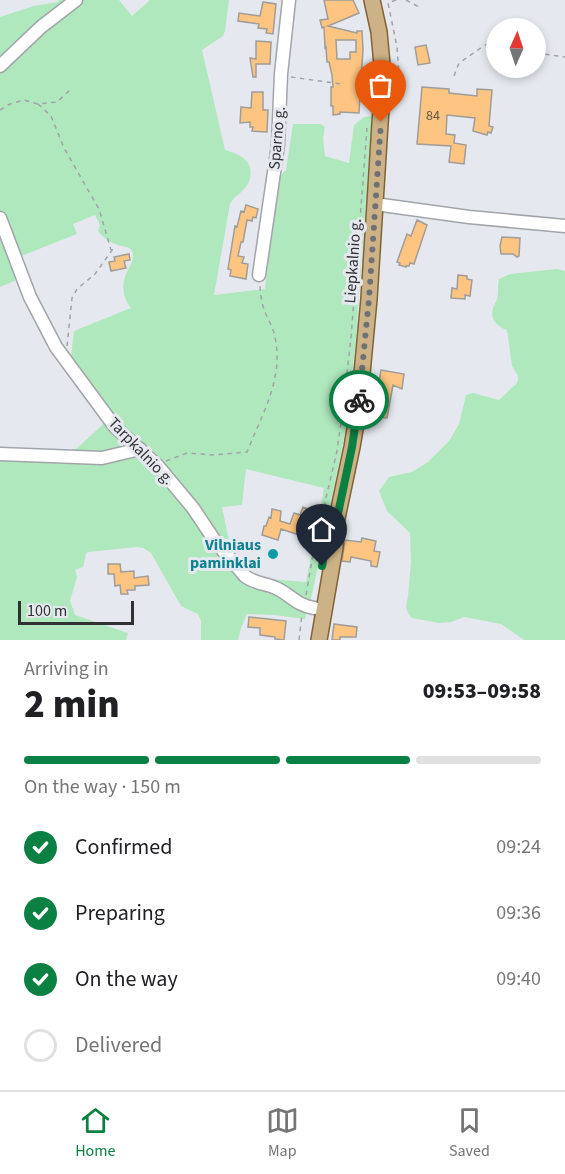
<!DOCTYPE html>
<html lang="en">
<head>
<meta charset="utf-8">
<style>
  body { margin:0; font-family:"Source Sans 3",sans-serif; background:#f2f2f2; color:#202124; height:100vh; display:flex; flex-direction:column; font-size:22px; white-space:nowrap }
  * { box-sizing:border-box; margin:0 }
  p { font-size:20px; color:#757577 }
  .icon { flex:none; width:33px; height:33px; fill:none; stroke:currentColor; stroke-width:2; stroke-linecap:round; stroke-linejoin:round }
  .map { position:relative; height:640px; overflow:hidden }
  .details { display:flex; flex-direction:column; background:#fff; flex:1 }
  .details>* { flex:none }
  .needle { width:39px; rotate:3deg }
  .fabs { position:absolute; left:486px; top:18px; display:grid; gap:12px }
  .fabs a { display:grid; place-items:center; width:60px; height:60px; border-radius:50%; background:#fff; box-shadow:0 3px 9px #0003; font-size:30px }
  .scale { position:absolute; left:18px; bottom:15px; width:116px; box-sizing:border-box; padding-left:6px; border:3px solid #303133; border-top:0; font-size:16px; line-height:21px; white-space:nowrap; color:#303133; -webkit-text-stroke:4px #e5e9ef; paint-order:stroke }
  .pin { position:absolute; display:grid; place-items:center; width:51px; height:51px; color:#fff; margin:-62px -26px; border-radius:50% 50% 50% 0; rotate:-45deg; box-shadow:0 0 6px #0007 }
  .pin .icon { rotate:45deg }
  .courier { position:absolute; display:grid; place-items:center; width:60px; height:60px; margin:-30px; border:4px solid #0b8043; border-radius:50%; background:#fff; color:#222; box-shadow:0 2px 8px #0007 }
  .summary em { font-style:normal; font-weight:800 }
  .summary div { display:flex; flex-direction:column-reverse }
  .summary { display:flex; align-items:center; justify-content:space-between; height:102px; padding:0 24px }
  h1 { font-size:39px; font-weight:800; line-height:45px }
  .bar { display:grid; grid-template-columns:repeat(4,1fr); gap:9px 6px; align-content:center; height:72px; padding:0 24px }
  .bar i { height:8px; border-radius:4px; background:#e0e0e0 }
  .bar .current { background:#0b8043 }
  .bar p { grid-column:span 4 }
  ol { padding:0 24px; list-style:none }
  li { display:flex; align-items:center; gap:18px; height:66px }
  li p { margin-inline-start:auto }
  li .icon { padding:6px; border-radius:50%; background:#0b8043; color:#fff; stroke-width:4 }
  li:last-child { color:#757577 }
  li i { width:33px; height:33px; border:3px solid #e0e0e0; border-radius:50% }
  .dock { display:flex; justify-content:space-around; align-items:center; height:84px; border-top:2px solid #e0e0e0; background:#fff; font-size:16px; color:#757577 }
  .dock a { display:grid; justify-items:center; gap:3px }
  .dock .current { color:#0b8043 }
  .map>svg:first-child { display:block }
  .green { fill:#afe8bd; fill-rule:evenodd }
  .building { fill:#fdc581; stroke:#a09c98; stroke-width:1.5; fill-rule:evenodd }
  .lines { fill:none; stroke-linecap:round; stroke-linejoin:round }
  .minor-casing { stroke:#a1a5aa; stroke-width:15 }
  .major-casing { stroke:#7f6334; stroke-width:18 }
  .path { stroke:#a0a3a8; stroke-width:1.5; stroke-dasharray:4.5 4.5; stroke-linecap:butt }
  .minor { stroke:#fff; stroke-width:12 }
  .major { stroke:#ccb286; stroke-width:15 }
  .done { stroke:#6f7175; stroke-width:6; stroke-dasharray:0 10.8 }
  .route { stroke:#0b8043; stroke-width:8 }
  .culture-dot { fill:#0f9aa8; stroke:#e5e9ef; stroke-width:2 }
  .labels { text-anchor:middle; dominant-baseline:central; stroke-width:6; stroke-linejoin:round; paint-order:stroke }
  .number-label { font-size:14px; fill:#635646 }
  .street-label { font-size:16px; fill:#303133; stroke:#e5e9ef }
  .culture-label { font-size:16px; font-weight:bold; fill:#0d838f; stroke:#e5e9ef; text-anchor:end }
</style>
</head>
<body>
<div class="map">
<svg width="565" height="640" viewBox="0 0 565 640">
  <rect width="100%" height="100%" fill="#e5e9ef"/>
  <path class="green" d="M59,0h60l13,16 18,-16h79l-4,31 -2,5 -21,14 23,100c14,4 29,10 25,28 -1,4 -3,9 -7,12 -6,7 -8,5 -13,14l-16,91 51,-6 13,-111 8,-8 7,-46h28l4,3 -2,11 2,18 24,7 5,-38 10,-8 8,-1 -16,220 -9,87 -34,167 -8,29 -31,-4 -27,-1 -6,14 -3,12h-37v-19l-3,-7 -17,-8 -30,-53 -8,-5 -6,-1 -49,5 -2,2 -3,13 -8,3 2,7 -7,24 5,14 53,18 -2,7h-126v-180l22,2h40l50,-46 -39,-53 -2,-8 3,-24 57,-23c-10,-13 -10,-26 -2,-40 2,-4 5,-9 4,-14 -1,-8 -9,-7 -15,-9 -7,-2 -15,-7 -20,-14l2,-6 -5,-10 -22,9 4,10 -66,26 8,19 -19,8v-270l34,-11 23,-4zM246,469l78,19 -18,94 -48,-4 -14,-12 -13,-16 -9,-43 20,-2z
    M557,269l8,2v369h-41l-23,-16 -37,-7 -13,5 -12,1 -27,-5 -4,-5 -2,-6 2,-11 3,-34 -1,-29 -23,-22 -8,-20 10,-14 23,-5 16,-10 21,-21 10,-17 7,-29 7,-2 26,7 17,-16 2,-4v-4l-6,-10 -5,-36c-9,-3 -18,-11 -14,-22 1,-3 3,-6 4,-9 2,-7 0,-13 2,-20l11,-5z"/>
  <path class="building" d="M324,0h29l6,13 -31,13 29,7v-2h5l1,18 -4,64 -19,-1v2l-7,1v-9h-2v-19h2l-1,-12 -3,-13h-2l-1,-15 -1,1 -1,-21 -2,1 -2,-8 8,-1zM336,40h20v12h-6v7h-13z
    M263,2l13,2 -3,30 -7,-1 1,-4 -9,-1 1,-4 -21,-3 1,-8 21,3z
    M256,41l15,1 -1,22h-14v13h-3l-3,-19 6,1z
    M426,45l4,18 -12,2 -3,-18z
    M422,87l27,2v4l28,3v-7l15,1 -3,36 4,1 -2,6 -3,-1 -1,3 -14,-4 2,-13 -28,-3 -1,19 9,1 -1,8 12,2 -2,19 -15,-2 2,-16 -34,-2z
    M252,92h11v18h5l-1,22 -15,-1 1,-4h-3v-5l-10,1 1,-16 10,1z
    M246,205l12,4 -2,9 -3,-1 -1,4 -5,-1 -4,22h-2l-3,14 6,1 -2,6 6,1 -2,15 -16,-3 1,-6 -3,-1 7,-43 2,1 4,-16 3,1z
    M417,220l10,5 -13,39 -4,-1 -1,3h-3v1l-7,-2 1,-2 -3,-1 10,-28 4,2z
    M502,237l18,1 -1,18 -2,1 -4,-3h-12l-1,-8z
    M129,254l1,6 -6,1 2,7 -15,3 -2,-9 6,-1 -1,-4z
    M458,275l9,1v3l5,1 -2,16 -5,-1v4l-14,-1 1,-10 5,1z
    M381,370l23,4 -2,15 -9,-4 -6,33 -6,-1v-6l-9,-3 4,-14 1,1z
    M303,507l8,3 -4,17 -2,-1 -3,10 -21,-7 -3,11 -16,-5 2,-9h2l3,-9 2,1 1,-9 9,2 -1,10 10,3 4,-11 6,2z
    M362,538l14,3 -2,10 6,1 -3,15 -6,-1v-5l-20,-4 -1,5 -8,-1 3,-21 16,2z
    M108,564h12l1,8 13,-1v7l14,-2 1,9 -14,1v4h-8l1,4h-7l-1,-9 -5,1 -1,-12h-6z
    M249,617l37,4 -2,19 -9,-1v-2l-15,-2v-7l-12,-1z
    M334,624l23,3 -1,10h-16v3h-8z"/>
  <g class="lines">
    <g class="minor-casing">
      <path id="minor" d="M0,66l41,-39 35,-27
        M375,204l94,13 96,9
        M0,218l30,79 26,50 59,80 43,39 35,42 22,33 30,35c10,8 20,7 31,12 15,7 20,17 38,20
        M259,275l19,-130 3,-71 8,-74
        M0,454l102,4 38,-9"/>
    </g>
    <g class="major-casing">
      <path id="major" d="M319,640l16,-93 1,-24 16,-76 7,-42 10,-106 14,-223 -4,-44 -7,-32"/>
    </g>
    <path class="path" d="M396,0l-8,3 9,44 2,28
      M406,0l15,8
      M536,53l29,4
      M454,76l5,-13c13,-8 23,-18 37,-23
      M291,77l50,7
      M38,104l13,12 13,32 35,61 12,41
      M0,110l10,-6 14,-4 14,4 19,-2 13,-12
      M67,346l5,-48 5,-9 18,-15 20,-28
      M166,461l21,-8 27,2 33,-3c15,-38 37,-73 28,-115 -2,-11 -9,-20 -12,-31 -2,-7 -3,-15 -3,-23
      M306,595l8,-46 23,-98 5,-36 9,-77 16,-210
      M299,640l3,-26"/>
    <use href="#minor" class="minor"/>
    <use href="#major" class="major"/>
  </g>
  <g class="lines">
    <path class="done" d="M359,400l10,-101 12,-177"/>
    <path class="route" d="M322,566l4,-21 10,-22 16,-76 7,-47"/>
  </g>
  <circle class="culture-dot" cx="273" cy="554" r="6"/>
  <g class="labels">
    <g class="number-label">
      <text x="433" y="116">84</text>
    </g>
    <g class="street-label">
      <text transform="translate(277 138) rotate(-85)">Sparno g.</text>
      <text transform="translate(353 261) rotate(-86)">Liepkalnio g.</text>
      <text transform="translate(141 451) rotate(46)">Tarpkalnio g.</text>
    </g>
    <g class="culture-label">
      <text x="261" y="545">Vilniaus<tspan x="261" dy="18">paminklai</tspan></text>
    </g>
  </g>
</svg>
<div class="fabs">
<a><svg class="needle" viewBox="-14 -14 28 28"><path d="M0-13l5 13h-10z" fill="#e53935"/><path d="M0 13l5-13h-10z" fill="#757577"/></svg></a>
</div>
<div class="scale">100 m</div>
<div class="pin" style="left:381px;top:122px;background:#ea580c"><svg class="icon" aria-label="bag" viewBox="0 0 24 24"><path d="M5 8h14l-1 12H6zM9 8a3 3 0 0 1 6 0"/></svg></div>
<div class="pin" style="left:322px;top:566px;background:#1f2937"><svg class="icon" aria-label="home" viewBox="0 0 24 24"><path d="M3 11l9-7 9 7M6 9v11h12V9"/></svg></div>
<div class="courier" style="left:359px;top:400px"><svg class="icon" aria-label="bike" viewBox="0 0 24 24"><circle cx="6" cy="16" r="4"/><circle cx="18" cy="16" r="4"/><path d="M6 16l4-8h5l3 8M10 8l3 8H6M13 5h3"/></svg></div>
</div>
<section class="details">
<div class="summary"><div><h1>2 min</h1><p>Arriving in</p></div><em>09:53–09:58</em></div>
<div class="bar"><i class="current"></i><i class="current"></i><i class="current"></i><i></i><p>On the way · 150 m</p></div>
<ol>
<li><svg class="icon" aria-label="check" viewBox="0 0 24 24"><path d="M5 12l5 5 9-10"/></svg>Confirmed<p>09:24</p></li>
<li><svg class="icon" aria-label="check" viewBox="0 0 24 24"><path d="M5 12l5 5 9-10"/></svg>Preparing<p>09:36</p></li>
<li><svg class="icon" aria-label="check" viewBox="0 0 24 24"><path d="M5 12l5 5 9-10"/></svg>On the way<p>09:40</p></li>
<li><i></i>Delivered</li>
</ol>
</section>
<nav class="dock">
<a class="current"><svg class="icon" aria-label="home" viewBox="0 0 24 24"><path d="M3 11l9-7 9 7M6 9v11h12V9"/></svg>Home</a>
<a><svg class="icon" aria-label="map" viewBox="0 0 24 24"><path d="M3 6l6-2 6 2 6-2v14l-6 2-6-2-6 2zM9 4v14M15 6v14"/></svg>Map</a>
<a><svg class="icon" aria-label="saved" viewBox="0 0 24 24"><path d="M7 4h10v16l-5-4-5 4z"/></svg>Saved</a>
</nav>
</body>
</html>
